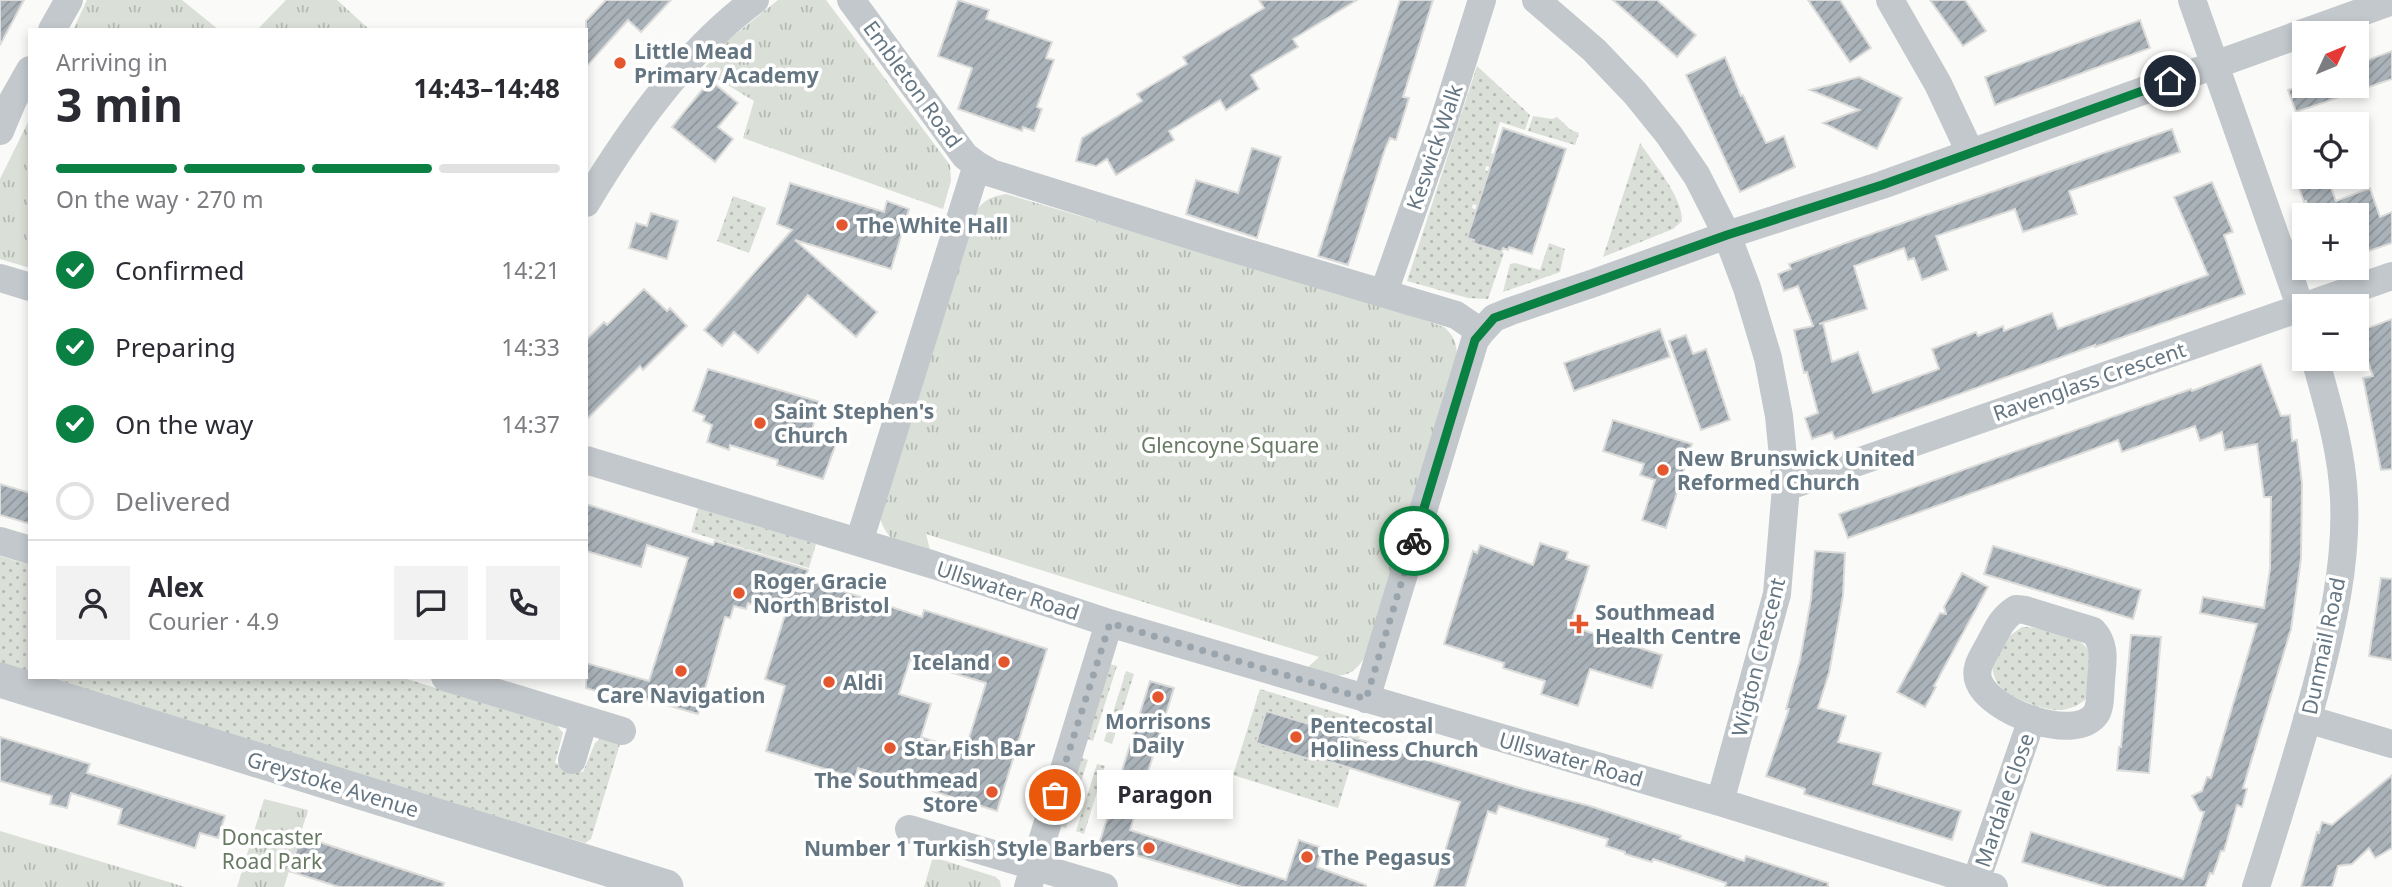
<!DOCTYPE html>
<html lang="en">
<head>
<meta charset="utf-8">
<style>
  body { margin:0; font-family:"Noto Sans",sans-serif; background:#f2f2f3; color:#2b2b33; height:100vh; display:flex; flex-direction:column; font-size:26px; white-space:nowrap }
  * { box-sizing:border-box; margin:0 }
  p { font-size:23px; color:#7c7c81 }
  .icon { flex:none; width:38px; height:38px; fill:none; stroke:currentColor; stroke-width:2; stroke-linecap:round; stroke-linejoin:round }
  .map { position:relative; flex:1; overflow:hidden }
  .details { position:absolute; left:28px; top:28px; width:560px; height:651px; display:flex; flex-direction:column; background:#fff; border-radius:0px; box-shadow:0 4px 10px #0003 }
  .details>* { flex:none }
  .needle { width:46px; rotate:46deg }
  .controls { position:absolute; left:2292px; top:21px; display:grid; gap:14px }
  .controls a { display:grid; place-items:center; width:77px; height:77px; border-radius:0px; background:#fff; box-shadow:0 4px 10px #0003; font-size:35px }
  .pin { position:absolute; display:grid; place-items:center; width:60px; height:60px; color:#fff; margin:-30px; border:4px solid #fff; border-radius:50%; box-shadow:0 2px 7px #0007 }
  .courier { position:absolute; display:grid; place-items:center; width:70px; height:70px; margin:-35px; border:5px solid #0b8043; border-radius:50%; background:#fff; color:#222; box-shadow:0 2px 9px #0007 }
  .bubble { position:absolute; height:49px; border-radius:0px; background:#fff; box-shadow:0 4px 10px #0003; font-size:23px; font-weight:700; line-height:49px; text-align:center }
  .overview em { font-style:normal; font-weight:700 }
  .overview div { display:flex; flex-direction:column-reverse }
  .overview { display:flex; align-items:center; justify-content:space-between; height:119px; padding:0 28px }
  h1 { font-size:46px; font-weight:700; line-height:52px }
  .bar { display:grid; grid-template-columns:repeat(4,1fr); gap:10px 7px; align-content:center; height:84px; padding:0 28px }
  .bar i { height:9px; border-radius:5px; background:#e1e1e2 }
  .bar .active { background:#0b8043 }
  .bar p { grid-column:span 4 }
  .line { display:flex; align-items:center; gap:18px; padding:0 28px; border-top:2px solid #e1e1e2 }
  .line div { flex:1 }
  .round { display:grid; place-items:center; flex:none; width:74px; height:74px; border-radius:0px; background:#f2f2f3 }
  ol { padding:0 28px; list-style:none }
  li { display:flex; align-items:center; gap:21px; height:77px }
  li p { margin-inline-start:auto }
  li .icon { padding:7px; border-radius:50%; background:#0b8043; color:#fff; stroke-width:4 }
  li:last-child { color:#7c7c81 }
  li i { width:38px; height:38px; border:4px solid #e1e1e2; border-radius:50% }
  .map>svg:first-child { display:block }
  .grass { fill:url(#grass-dots) }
  .park { fill:url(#park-tufts) }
  .building { fill:url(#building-hatch); stroke:#dcdcda; stroke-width:2; fill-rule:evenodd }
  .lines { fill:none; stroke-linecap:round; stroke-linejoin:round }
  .minor { stroke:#c3c8cc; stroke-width:28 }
  .tertiary { stroke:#c3c8cc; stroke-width:35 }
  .done { stroke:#99a4ac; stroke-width:7; stroke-dasharray:0 12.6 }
  .route { stroke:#0b8043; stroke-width:9 }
  .poi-dot { fill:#e4572e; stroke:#fff; stroke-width:2.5 }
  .labels { text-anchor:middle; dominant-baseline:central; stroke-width:7; stroke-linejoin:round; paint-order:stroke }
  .poi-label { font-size:21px; font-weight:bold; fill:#657683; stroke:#fff; text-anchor:start }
  .street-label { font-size:21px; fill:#657683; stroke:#fff }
  .park-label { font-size:21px; fill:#687a64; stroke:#fff }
</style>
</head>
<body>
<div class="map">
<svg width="2392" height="887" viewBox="0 0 2392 887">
  <defs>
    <pattern id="grass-dots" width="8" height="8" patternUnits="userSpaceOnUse" patternTransform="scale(1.75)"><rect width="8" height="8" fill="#dadfd7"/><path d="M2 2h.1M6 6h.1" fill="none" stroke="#b4b9b4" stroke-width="1.8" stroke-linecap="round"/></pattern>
    <pattern id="park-tufts" width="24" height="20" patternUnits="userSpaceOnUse" patternTransform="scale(1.75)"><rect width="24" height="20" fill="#dadfd7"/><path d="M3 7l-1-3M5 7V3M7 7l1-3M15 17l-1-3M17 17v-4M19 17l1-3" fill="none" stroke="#b4b9b4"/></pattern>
    <pattern id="building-hatch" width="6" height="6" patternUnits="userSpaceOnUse" patternTransform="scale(1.75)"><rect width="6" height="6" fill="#aab3b9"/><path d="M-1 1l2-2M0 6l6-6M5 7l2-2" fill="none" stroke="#8e969c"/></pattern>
  </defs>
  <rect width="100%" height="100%" fill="#fafaf8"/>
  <path class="grass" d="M1477,66l53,49 -5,15 -25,-8 -9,31 3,1 -4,13 -4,-1 -1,4 4,2 -11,34 -5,-2 -1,4 5,2 -4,33 31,10 -16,46 -20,-1 -61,-17z
    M1533,116l19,3 5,-2 14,13 8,3 -4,12 -47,-14z
    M1640,143c13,19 43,55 42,78l-9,8 -70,28z
    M733,196l33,12 -17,45 -32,-12z
    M1549,243l16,6 -5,23 -57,20 7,-28 5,-1 25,7z
    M698,508l118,36 -7,24 -118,-36z
    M0,556l30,9v109l-30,-9z
    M2022,627c14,-1 60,9 66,23 4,12 1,32 2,45 -7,8 -17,14 -29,15 -16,1 -51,-12 -61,-24 -5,-5 -7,-13 -8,-20l13,-27z
    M1109,664l8,2 -24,75 -8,-3z
    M1126,671l8,3 -22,70 -8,-3z
    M40,677h360l156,47 7,9 -8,30 28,9 12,-29 7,-6 18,7 -29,95 -6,4z
    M1260,689l104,32 -26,87 -105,-33z
    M1080,757l8,3 -22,68 -8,-3z
    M1097,764l8,2 -21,68 -8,-3z"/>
  <path class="park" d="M87,0h95l37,30h-146z
    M286,0h51l33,30h-113z
    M778,0h48l124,165 1,16 -8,28 -200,-71 11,-37 -51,-31 24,-29z
    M30,118v150l-30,-9v-80z
    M1006,194l374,111 64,22c10,9 13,16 13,30l-92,299c-15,28 -35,20 -59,13l13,-12 -393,-123 5,20c-27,-8 -40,-7 -51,-35l93,-303c9,-15 16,-19 33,-22z
    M264,799l44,11 -24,77h-47z
    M0,831l185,56h-185z
    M933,857l63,20 4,4 1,6h-77z"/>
  <path class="building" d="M0,0h24l-24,45z
    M606,0h65l-30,32 -13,-12 -42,47v-46z
    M958,0l31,10 -3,9 66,23 -6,16 8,2 -17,47 5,2 -8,22 -11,-4 -1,4 -64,-22 14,-41 -34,-12z
    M1259,0h98l-64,39 5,8 -47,28 8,14 -33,21 -6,-10 -51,31 5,9 -58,35 -9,-16 -11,7 -20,-5 6,-23 60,-37 -5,-7 50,-30 -4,-7 81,-49z
    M1400,0h33l-30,97 6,1 -13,42 -6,-2 -5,11 -37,116 -30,-9z
    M1613,0h44l39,35 -19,22z
    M1808,0h32l31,48 -21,14z
    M1930,0h35l21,31 -23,15z
    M2140,20l10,28 -155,57 -10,-28z
    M2392,51v28l-96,33 -8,-22 10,-4h59v-22z
    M1725,57l16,39 2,-1 23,48 18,-7 11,31 -55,25 -54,-117z
    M1859,77l43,21 -25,51 -54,-26 36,-13 -49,-20z
    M710,80l28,23 -20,24 15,12 -18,23 -43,-35z
    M1503,128l63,21 -34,105 -23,-7 -1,3 -5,-2 -2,4 -28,-9 1,-3 -7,-2z
    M2172,129l8,23 -111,39 8,23 -54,18 -8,-23 -79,27 12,34 -26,10 -8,-22 -6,2 -4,-12 -50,18 13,43 -48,15 4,-1 9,39 26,-10 15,41 66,-24 -7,-20 44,-17 2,4 25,-10 1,5 48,-18 6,16 150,-54 -34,-78 38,-15 21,50 -9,3 21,59 -150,53v-2l-260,94 -3,-7 -20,7 -7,-21 13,-5 -11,-41 -3,1 -10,-43 19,-4 -15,-40 -14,5 -6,-17 13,-5 -2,-5 65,-24z
    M1252,148l29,9 -24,81 -71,-24 10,-34 42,13z
    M2295,177h32l9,24 34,-13 10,29 12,-5v31l-35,12v-40h-53l6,-4 -4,-10 -2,1z
    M790,183l94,29 3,-11 22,8 -18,60 -96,-29 82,72 -21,25 -48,-42 -50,58 -24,-21 -12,14 -18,-16 88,-100 -15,-6z
    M651,213l27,8 -11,38 -38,-11 7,-25 11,3z
    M644,289l23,22 3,-3 17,18 -44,44 -3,-4 -54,54v-80l18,-18 3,3z
    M2392,319v150l-11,1 -18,-92 10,-2 -16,-44z
    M1660,329l10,28 -96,34 -10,-28z
    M1686,335l7,19 13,-5 24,71 -29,10 -32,-89z
    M2261,364l20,52 9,-1 2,26 5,-1 5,44 -1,75 -10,70 -48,159 4,1 -5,18 -5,-2 -13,46h-3l-8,23 -3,-1 -5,14h-98l-85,-25 9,-30 152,47 21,-67 -4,-1 -8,-15 10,-5 5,-14 4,1 46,-154 -57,-11 3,-16 61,11 6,-39 1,-72h-7l-7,-53 -32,6 -3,-18 -22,9 -5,-15 -73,26 -4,-12 -270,98 -9,-24 352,-125 1,2z
    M708,369l112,33 -9,31 26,8 -14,38 -46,-14 1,-5 -48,-15 -1,5 -22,-8 5,-17 -9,-4 2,-5 -12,-5z
    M1613,420l79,24 -26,84 -24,-8 13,-40 -15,-5 4,-11 -41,-13z
    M0,484l30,9v31l-30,-9z
    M586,504l127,41 2,-4 93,29 -3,9 117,38 2,-7 123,39 -50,162 -139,-43 -3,10 -89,-27 19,-65 -20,-7 20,-64 -37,-12 -2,6 -12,-3 -4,12 -5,-1 -27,97 -70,-20 -2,6 -40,-12v-25l63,18 39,-123 -41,-13 -6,22 -55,-16zM910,660l76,23 -21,68 -44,-14 10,-33 -32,-10z
    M1540,543l28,9 -2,7 23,7 -19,60 92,29 -10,33 -62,-19 -12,37 -37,-12 4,-13 -42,-13 1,-5 -60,-19 29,-93 4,2 3,-8 53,20z
    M1993,546l148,44 -8,29 -149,-45z
    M1815,551l30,2 -2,43 -14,77 -11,35 28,8 -8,26 43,11 -8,31 88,27 -9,29 -148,-46 1,-5 -39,-13 23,-67h-3l14,-49 11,-61z
    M1962,573l26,14 -54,99 2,1 -11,20 -28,-15 43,-79 6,1 -2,-7z
    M2381,578l11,1v81l-23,-4z
    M2131,635l30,2 -12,136 -32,-3 2,-23h2z
    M1150,681l24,7 -44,142 156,50 13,-40 23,8 -5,19 49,18v2h-124l-143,-43z
    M1266,711l257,78 67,17 91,30 -1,3 64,22 2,-5 82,27v4h-103l1,-4 -73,-24 -1,3 -27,-8v-2l-19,-6 2,-7 -109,-33 -3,8 -8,-3 -23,76h-31l26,-85 -126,-39 -14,-3 -1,2 -63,-19z
    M0,737l90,27 -3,9 138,43 -7,22 -18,-5 -5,15 -77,-24 4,-15 -51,-16 -4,15 -17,-4 2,-8 -52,-15z
    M2392,775v73l-17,10 -6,-10 -17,16 -14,2 -6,21h-31l16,-55 2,1 3,-11 10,3z
    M301,836l143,47 -1,4h-104l-50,-16z"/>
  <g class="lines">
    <path class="minor" d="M851,0l114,156 12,9
      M1536,0l58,50 41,43 34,42 28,41 30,59 20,53 21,70 11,58 7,71 -9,107 -57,208
      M1890,0l48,84 32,68
      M2192,0l113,320
      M52,30l17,-30
      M0,131l13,-31 17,-30
      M586,203c43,-72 101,-153 169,-203
      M0,278l30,9
      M1384,292l57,-162 41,-130
      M1481,332l13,-14 17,-7 83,-28 133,-48 155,-50 510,-184
      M586,460l348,105 175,58 611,179 274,85
      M1786,487l606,-211
      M0,541l30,9
      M859,542l118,-377 14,8 237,74 228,68 25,17 -6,8 -109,359
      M2016,609l9,1 68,21c14,15 9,33 8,51 -1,10 0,24 -5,32 -22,30 -106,-3 -117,-32 -6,-14 5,-27 11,-39 8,-15 12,-25 26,-34z
      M445,677l177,54
      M2307,719l85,25
      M572,760l12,-40
      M909,829l195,58
      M1976,881l56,-162
      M1028,887l81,-264
      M2256,887c21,-66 42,-132 60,-199 16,-61 31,-124 28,-189 -2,-48 -16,-94 -29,-140"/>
    <path class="tertiary" d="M0,680l666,207"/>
  </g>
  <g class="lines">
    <path class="done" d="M1055,795l55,-172 256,76 48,-158"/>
    <path class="route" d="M1414,541l61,-201 19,-22 233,-83 155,-50 288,-104"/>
  </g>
  <g class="poi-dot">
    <circle cx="620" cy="63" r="7"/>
    <circle cx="842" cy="225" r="7"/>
    <circle cx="760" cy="423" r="7"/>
    <circle cx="1663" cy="470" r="7"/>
    <circle cx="739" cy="593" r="7"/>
    <path d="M1575.5 613.5h7v7h7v7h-7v7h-7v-7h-7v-7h7z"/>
    <circle cx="1004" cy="662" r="7"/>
    <circle cx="681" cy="671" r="7"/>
    <circle cx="829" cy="682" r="7"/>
    <circle cx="1158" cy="697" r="7"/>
    <circle cx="1296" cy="737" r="7"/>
    <circle cx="890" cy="748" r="7"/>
    <circle cx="992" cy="792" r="7"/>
    <circle cx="1149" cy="848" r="7"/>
    <circle cx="1307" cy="857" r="7"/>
  </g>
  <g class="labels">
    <g class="poi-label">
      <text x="634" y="51">Little Mead<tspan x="634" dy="24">Primary Academy</tspan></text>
      <text x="856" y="225">The White Hall</text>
      <text x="774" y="411">Saint Stephen's<tspan x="774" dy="24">Church</tspan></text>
      <text x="1677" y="458">New Brunswick United<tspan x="1677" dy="24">Reformed Church</tspan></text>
      <text x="753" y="581">Roger Gracie<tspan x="753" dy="24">North Bristol</tspan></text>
      <text x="1595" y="612">Southmead<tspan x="1595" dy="24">Health Centre</tspan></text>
      <text x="990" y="662" text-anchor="end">Iceland</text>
      <text x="843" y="682">Aldi</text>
      <text x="681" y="695" text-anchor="middle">Care Navigation</text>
      <text x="1158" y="721" text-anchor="middle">Morrisons<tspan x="1158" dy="24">Daily</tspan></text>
      <text x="1310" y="725">Pentecostal<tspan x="1310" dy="24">Holiness Church</tspan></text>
      <text x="904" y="748">Star Fish Bar</text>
      <text x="978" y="780" text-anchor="end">The Southmead<tspan x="978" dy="24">Store</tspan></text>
      <text x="1135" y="848" text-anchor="end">Number 1 Turkish Style Barbers</text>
      <text x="1321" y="857">The Pegasus</text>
    </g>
    <g class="street-label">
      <text transform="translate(913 84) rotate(54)">Embleton Road</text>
      <text transform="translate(1434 147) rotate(-71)">Keswick Walk</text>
      <text transform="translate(2089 381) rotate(-19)">Ravenglass Crescent</text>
      <text transform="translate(1008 590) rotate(18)">Ullswater Road</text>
      <text transform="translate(2323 646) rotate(-78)">Dunmail Road</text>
      <text transform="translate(1758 657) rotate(-76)">Wigton Crescent</text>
      <text transform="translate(1571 759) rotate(16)">Ullswater Road</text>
      <text transform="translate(333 784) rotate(17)">Greystoke Avenue</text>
      <text transform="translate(2004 800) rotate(-71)">Mardale Close</text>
    </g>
    <g class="park-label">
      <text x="1230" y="445">Glencoyne Square</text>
      <text x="272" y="837">Doncaster<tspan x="272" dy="24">Road Park</tspan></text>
    </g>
  </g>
</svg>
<div class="controls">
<a><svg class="needle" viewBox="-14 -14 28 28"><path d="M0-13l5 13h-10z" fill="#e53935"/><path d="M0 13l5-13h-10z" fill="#7c7c81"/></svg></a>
<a><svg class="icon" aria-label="locate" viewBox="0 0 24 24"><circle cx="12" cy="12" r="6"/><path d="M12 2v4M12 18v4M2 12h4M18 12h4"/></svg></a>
<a>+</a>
<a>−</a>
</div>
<div class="pin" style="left:1055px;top:795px;background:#ea580c"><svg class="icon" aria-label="bag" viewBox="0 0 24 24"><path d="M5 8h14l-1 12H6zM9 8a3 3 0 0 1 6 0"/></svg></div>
<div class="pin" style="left:2170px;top:81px;background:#1f2937"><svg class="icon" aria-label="home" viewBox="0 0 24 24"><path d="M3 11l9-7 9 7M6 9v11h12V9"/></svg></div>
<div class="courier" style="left:1414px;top:541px"><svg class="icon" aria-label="bike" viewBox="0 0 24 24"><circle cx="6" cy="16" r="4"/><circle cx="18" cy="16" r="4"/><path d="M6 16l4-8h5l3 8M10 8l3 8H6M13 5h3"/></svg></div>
<div class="bubble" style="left:1097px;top:770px;width:136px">Paragon</div>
<section class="details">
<div class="overview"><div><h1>3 min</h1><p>Arriving in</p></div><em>14:43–14:48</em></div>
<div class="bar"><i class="active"></i><i class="active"></i><i class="active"></i><i></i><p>On the way · 270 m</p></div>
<ol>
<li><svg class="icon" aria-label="check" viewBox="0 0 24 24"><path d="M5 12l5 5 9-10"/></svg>Confirmed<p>14:21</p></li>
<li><svg class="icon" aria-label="check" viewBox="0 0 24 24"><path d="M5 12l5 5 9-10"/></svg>Preparing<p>14:33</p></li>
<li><svg class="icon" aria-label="check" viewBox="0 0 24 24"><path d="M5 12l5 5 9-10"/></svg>On the way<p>14:37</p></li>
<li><i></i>Delivered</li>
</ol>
<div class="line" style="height:126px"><a class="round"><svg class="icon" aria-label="person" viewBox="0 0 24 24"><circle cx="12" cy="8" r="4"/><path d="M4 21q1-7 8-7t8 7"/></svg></a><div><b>Alex</b><p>Courier · 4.9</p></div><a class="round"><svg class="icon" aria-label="chat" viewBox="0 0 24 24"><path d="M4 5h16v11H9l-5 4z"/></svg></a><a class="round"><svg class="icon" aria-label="phone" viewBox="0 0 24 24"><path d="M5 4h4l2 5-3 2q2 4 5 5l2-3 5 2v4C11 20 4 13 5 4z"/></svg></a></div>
</section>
</div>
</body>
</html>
